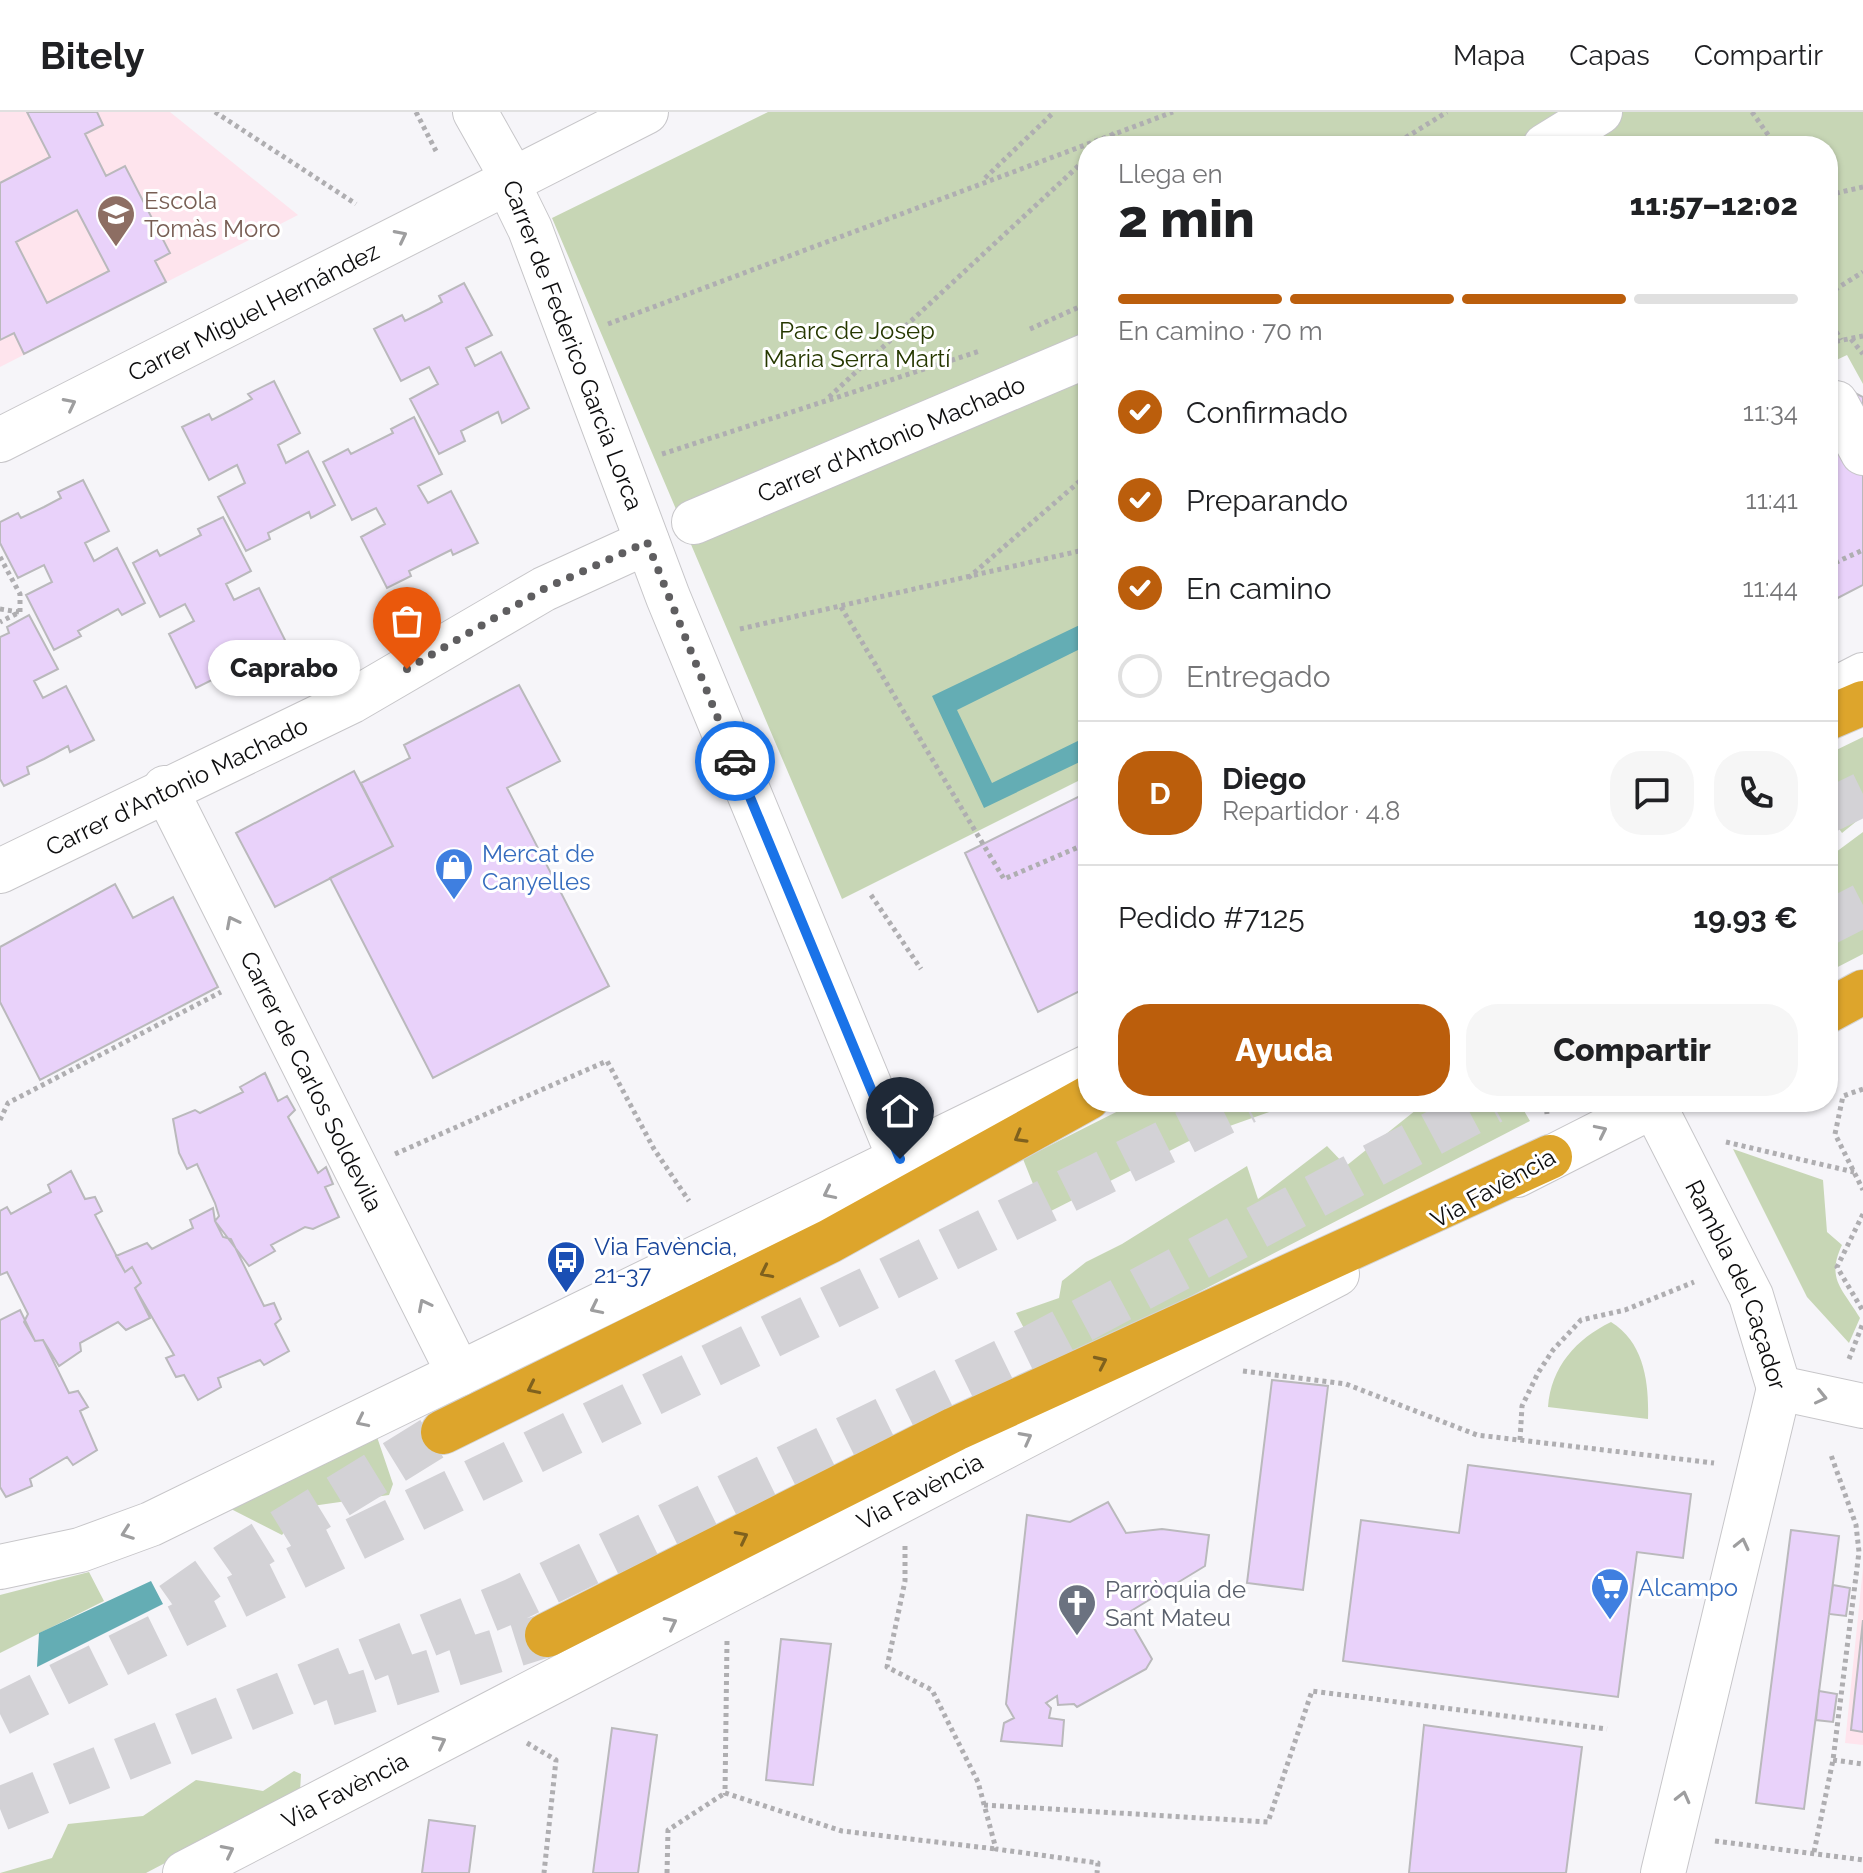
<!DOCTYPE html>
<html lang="es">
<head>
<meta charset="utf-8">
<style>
  body { margin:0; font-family:Raleway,sans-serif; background:#f6f6f6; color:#202124; height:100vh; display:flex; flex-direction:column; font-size:30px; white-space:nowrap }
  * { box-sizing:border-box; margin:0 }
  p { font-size:26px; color:#757577 }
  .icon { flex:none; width:44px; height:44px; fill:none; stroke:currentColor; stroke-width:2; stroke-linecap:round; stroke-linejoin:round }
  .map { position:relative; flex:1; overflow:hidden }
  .side { position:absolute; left:1078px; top:24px; width:760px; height:976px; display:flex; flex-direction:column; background:#fff; border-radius:32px; box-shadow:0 2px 6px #0004 }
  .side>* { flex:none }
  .pin { position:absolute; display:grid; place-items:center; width:68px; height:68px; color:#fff; margin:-82px -34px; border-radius:50% 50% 50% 0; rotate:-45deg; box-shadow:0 0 8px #0007 }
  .pin .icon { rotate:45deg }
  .courier { position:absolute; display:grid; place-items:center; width:80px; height:80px; margin:-40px; border:6px solid #1a73e8; border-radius:50%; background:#fff; color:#222; box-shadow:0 2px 10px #0007 }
  .bubble { position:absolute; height:56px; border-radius:28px; background:#fff; box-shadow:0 2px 6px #0004; font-size:26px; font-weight:800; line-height:56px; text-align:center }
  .overview em { font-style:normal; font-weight:800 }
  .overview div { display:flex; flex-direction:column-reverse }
  .overview { display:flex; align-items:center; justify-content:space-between; height:136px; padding:0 40px }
  h1 { font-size:52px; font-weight:800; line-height:60px }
  .bar { display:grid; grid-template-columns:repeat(4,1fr); gap:12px 8px; align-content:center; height:96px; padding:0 40px }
  .bar i { height:10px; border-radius:6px; background:#e0e0e0 }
  .bar .current { background:#bb5e0c }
  .bar p { grid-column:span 4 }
  .line { display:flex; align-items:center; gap:20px; padding:0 40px; border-top:2px solid #e0e0e0 }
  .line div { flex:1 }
  .round { display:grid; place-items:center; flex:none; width:84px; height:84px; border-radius:32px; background:#f6f6f6 }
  ol { padding:0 40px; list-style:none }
  li { display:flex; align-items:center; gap:24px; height:88px }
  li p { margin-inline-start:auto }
  li .icon { padding:8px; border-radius:50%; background:#bb5e0c; color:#fff; stroke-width:4 }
  li:last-child { color:#757577 }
  li i { width:44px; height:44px; border:4px solid #e0e0e0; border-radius:50% }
  .button { display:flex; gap:16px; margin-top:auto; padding:16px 40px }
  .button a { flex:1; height:92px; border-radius:32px; background:#bb5e0c; color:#fff; font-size:32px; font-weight:800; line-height:92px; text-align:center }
  .button a+a { background:#f6f6f6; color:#202124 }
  header { display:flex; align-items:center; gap:48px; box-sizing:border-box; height:112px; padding:0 40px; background:#fff; border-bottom:2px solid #e0e0e0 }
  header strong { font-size:38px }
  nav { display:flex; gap:44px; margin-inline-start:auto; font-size:28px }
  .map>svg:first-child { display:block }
  .education { fill:#fee4ed }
  .green { fill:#c7d6b5 }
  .water { fill:#64adb4 }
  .building { fill:#e9d2fa; stroke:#bab9bc; stroke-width:2; fill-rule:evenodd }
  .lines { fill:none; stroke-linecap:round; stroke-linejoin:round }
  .highway-tunnel { stroke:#d3d2d6; stroke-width:44; stroke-dasharray:44 22; stroke-linecap:butt }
  .minor-casing { stroke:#c7c6c9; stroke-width:46 }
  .highway-casing { stroke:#d3d3d4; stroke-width:46 }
  .path { stroke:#afaeb1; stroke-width:5; stroke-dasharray:4 4; stroke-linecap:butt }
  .minor { stroke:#fff; stroke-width:44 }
  .highway { stroke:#dda52c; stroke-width:44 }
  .oneway { stroke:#9e9e9f }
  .oneway2 { stroke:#7f611e }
  .done { stroke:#5f5e60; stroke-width:8; stroke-dasharray:0 14.4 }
  .route { stroke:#1a73e8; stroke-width:10 }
  .labels { text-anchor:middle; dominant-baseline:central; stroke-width:6; stroke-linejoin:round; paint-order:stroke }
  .education-label { font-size:24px; fill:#785e54; stroke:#fff; text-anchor:start }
  .street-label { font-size:24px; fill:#0d0d0e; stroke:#fff }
  .park-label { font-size:24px; fill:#263800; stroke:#fff }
  .shop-label { font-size:24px; fill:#366cbe; stroke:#fff; text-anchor:start }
  .transit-label { font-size:24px; fill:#164399; stroke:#fff; text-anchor:start }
  .worship-label { font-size:24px; fill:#5b616d; stroke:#fff; text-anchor:start }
</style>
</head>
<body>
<header>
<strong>Bitely</strong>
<nav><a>Mapa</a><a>Capas</a><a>Compartir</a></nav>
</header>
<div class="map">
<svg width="1863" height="1761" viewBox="0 0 1863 1761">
  <rect width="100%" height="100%" fill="#f6f5f9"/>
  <path class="education" d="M0,0h170l128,103 -298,152z
    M1863,1456v177l-18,-2z"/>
  <path class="green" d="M768,0h1095v272l-16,-29 -19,9v-218h-740v630l-246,123 -290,-681z
    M1863,625v79l-21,17 -14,-20v-59z
    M1863,720v122l-35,18v-114z
    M1136,990h161l-104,37 -148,75 -22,-55z
    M1426,990h93l11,19 -484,250 -30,-58 43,-15 3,-17 24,-19 36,-18 125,-78 11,33 69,-53 19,20z
    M1733,1037l90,31 4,52 15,13c-16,34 0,43 18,73l-11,25 -42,-46z
    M1611,1210c34,21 38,62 37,97l-100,-12c3,-40 28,-68 63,-85z
    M377,1325l16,47 -4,11 -84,12 -23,28 -51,-26z
    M89,1460l15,29 -104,52v-58z
    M294,1659l7,3 -1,18 -154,81h-146l52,-15 16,-34 75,-8 53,-36 67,11z"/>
  <path class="water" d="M1088,509v24l-131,65 35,73 96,-47v22l-104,50 -52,-112z
    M151,1469l12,23 -126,63 2,-34z"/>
  <path class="building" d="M27,0h70l6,13 -18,9 21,42 19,-10 45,87 -15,8 11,21 -142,72 -10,-21 -14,7v-157l50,-26zM77,98l32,61 -62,32 -31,-61z
    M464,171l28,52 -26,13 9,18 26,-14 28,56 -27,15 -4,-11 -37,19 4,10 -26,13 -29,-55 28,-15 -9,-17 -28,14 -27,-52 28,-14 3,6 24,-12 13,-7 -3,-6z
    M1828,267l35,18v188l-35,18z
    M274,269l26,52 -22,12 8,18 22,-12 27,54 -24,13 -2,-6 -41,21 2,6 -24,12 -28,-54 27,-14 -8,-18 -28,15 -27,-53 27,-13 3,6 23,-12 17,-9 -4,-5z
    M414,305l28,57 -24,12 10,17 23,-12 27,52 -25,12 -2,-5 -42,21 2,5 -24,12 -26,-51 24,-13 -9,-16 -24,12 -29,-58 25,-13 3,5 42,-21 -2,-4z
    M83,368l26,51 -24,12 9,18 23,-13 28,55 -23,12 -4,-6 -40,22 3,5 -27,14 -28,-55 26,-13 -8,-17 -26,13 -18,-35v-21l18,-9 3,5 23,-11 17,-9 -3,-6z
    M223,405l28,54 -25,13 8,16 25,-12 27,54 -25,12 -3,-6 -41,21 3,7 -24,12 -27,-54 25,-13 -9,-17 -25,13 -27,-54 24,-13 3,6 41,-21 -3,-6z
    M29,503l29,54 -24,12 9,17 23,-12 28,54 -24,12 -2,-6 -24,13 -17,8 2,7 -25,12 -4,-7v-142l9,-4 -2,-6z
    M519,573l41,76 -53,27 102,198 -176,92 -103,-200 63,-32 -32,-63 49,-25 -6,-13z
    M354,659l39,75 -118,61 -39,-74z
    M1088,680v195l-50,25 -73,-159z
    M115,772l18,34 40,-21 45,90 -178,93 -40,-78v-55z
    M265,961l13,28 9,-5 8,14 -7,7 30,56 8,-6 7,17 -8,3 14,30 -26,12 -8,-2 -34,18 4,6 -26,15 -34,-45 4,-5 -4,-13 -18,-39 -10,5 -8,-16 -6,-34 22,-9 5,3 43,-21 -3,-5z
    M71,1059l14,28 10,-2 7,14 -7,4 30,57 7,-5 9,16 -6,5 15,30 -24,12 -8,-8 -38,21 1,8 -22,15 -16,-26 -8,1 -11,-19 4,-8 -21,-42 -7,3v-64l7,-4 4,7 40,-22 -3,-7z
    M213,1096l2,13 8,16 8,2 33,67 10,-3 7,16 -6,5 14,27 -25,14 -4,-5 -42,18 3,9 -23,13 -14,-25 -8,2 -10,-19 8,-3 -39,-67 6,-5 -9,-16 -7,5 -9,-16 31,-13 5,6 41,-21 -3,-8z
    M20,1198l15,31 8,-1 26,53 9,-2 10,16 -8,4 17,39 -24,15 -6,-8 -37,22 2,7 -26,11 -6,-10v-167z
    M1272,1268l56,6 -25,204 -56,-7z
    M1468,1353l223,29 -8,64 -46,-6 -19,145 -275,-36 18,-141 98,13z
    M1108,1390l18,31 36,-4 47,6 -4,31 -79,48 26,45 -6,10 -69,38 -3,-3 -16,1 -1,-9 -11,7 5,5 -2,10 15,2 -2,26 -61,-5 3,-18 10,-5 -8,-14 21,-189 43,7z
    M1791,1418l48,6 -35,273 -48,-6z
    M1833,1473l17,3 -4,28 -17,-2z
    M1863,1508v112l-12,-2z
    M781,1527l50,5 -18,141 -47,-5z
    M1819,1579l18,3 -4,28 -17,-2z
    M1424,1613l158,22 -16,126h-157z
    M612,1616l45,7 -19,138h-45z
    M429,1708l46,6 -6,47h-47z"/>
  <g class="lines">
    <path class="highway-tunnel" d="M1828,699l35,-17
      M1828,811l35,-18
      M172,1492l58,-41 213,-131
      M328,1592l219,-69
      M0,1602c414,-206 832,-405 1246,-612
      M0,1697l512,-208 524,-256 456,-243"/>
    <g class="minor-casing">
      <g id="minor">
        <path d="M475,0l35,62 -3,8 23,47 138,368 232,562"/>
        <path d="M1545,34l55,-34"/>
        <path d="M1828,290l8,1 27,50"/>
        <path id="s1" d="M0,328l646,-328"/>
        <path id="s2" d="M694,410l394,-167"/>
        <path d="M1828,581l35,-18"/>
        <path id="s3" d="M165,676l294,586"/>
        <path id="s4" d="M0,759l352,-170 192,-112 103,-47"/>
        <path id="s5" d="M1652,990l99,194 28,92"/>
        <path d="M1517,1063l144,-73"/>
        <path d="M1779,1276l84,18"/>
        <path d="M0,1455l80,-17 71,-26 937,-457"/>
        <path id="s6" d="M185,1761l1152,-599"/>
        <path d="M1663,1761l116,-485"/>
      </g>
    </g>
    <g class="highway-casing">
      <path id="highway" d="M1828,606l35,-15
        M1828,899l35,-19
        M443,1320l387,-191 258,-143
        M547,1523l408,-206 595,-272"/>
    </g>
    <path class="path" d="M215,0l141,92
      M416,0l20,39
      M1752,0l24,34
      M1100,34l14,-13
      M1392,34l55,-34
      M985,66l69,-66
      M1828,83l35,-8
      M1828,182l35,-22
      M1828,206l13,22
      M608,212l565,-212
      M1030,217l58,-26
      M1851,227l12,15
      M1828,231l35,-7
      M829,285l259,-240
      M662,342l318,-103
      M0,445l20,37v18l-20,10
      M1828,454l35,-16
      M968,466l120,-104
      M841,495l163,272 84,-36
      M0,497l19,3
      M740,517l348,-80
      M871,783l50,74
      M1863,977l-20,7 -8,38 28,56
      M1546,990l1,12
      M0,1008l8,-17 213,-111
      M1726,1030l128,30
      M395,1042l212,-93 47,88 35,52
      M1863,1102l-26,53 26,44
      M1849,1247l14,-36
      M1243,1259l103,13 131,51 237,28
      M1520,1328l2,-34 16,-33 15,-23 28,-30 44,-10 69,-28
      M905,1434v35l-18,86 45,23 46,92 18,67 102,14 -1,10
      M727,1529l-2,152 117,38 154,18
      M527,1631l29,17 -12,113
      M1833,1648l30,4
      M984,1693l284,17 44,-131 295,38
      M1715,1729l148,19
      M1814,1740l19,-92 26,-208 -3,-27 -25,-70
      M667,1761l1,-43 57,-37"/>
    <use href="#minor" class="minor"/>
    <use href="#highway" class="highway"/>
  </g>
  <defs><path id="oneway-chevron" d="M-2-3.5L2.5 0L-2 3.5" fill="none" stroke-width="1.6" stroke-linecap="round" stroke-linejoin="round" transform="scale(2)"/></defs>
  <g class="oneway">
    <use href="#oneway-chevron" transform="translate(401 124) rotate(-27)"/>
    <use href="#oneway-chevron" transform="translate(70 292) rotate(-27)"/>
    <use href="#oneway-chevron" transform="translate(232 810) rotate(-117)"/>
    <use href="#oneway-chevron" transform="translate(1601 1019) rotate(-26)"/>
    <use href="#oneway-chevron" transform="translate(829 1081) rotate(154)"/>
    <use href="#oneway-chevron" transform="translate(424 1193) rotate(-117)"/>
    <use href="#oneway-chevron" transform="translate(596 1196) rotate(154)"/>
    <use href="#oneway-chevron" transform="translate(1821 1285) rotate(13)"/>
    <use href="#oneway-chevron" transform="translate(362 1309) rotate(154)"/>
    <use href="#oneway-chevron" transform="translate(1026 1326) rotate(-28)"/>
    <use href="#oneway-chevron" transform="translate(127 1421) rotate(160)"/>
    <use href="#oneway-chevron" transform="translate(1742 1432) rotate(-77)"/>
    <use href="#oneway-chevron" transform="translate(671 1511) rotate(-27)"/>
    <use href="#oneway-chevron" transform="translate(440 1630) rotate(-27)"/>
    <use href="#oneway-chevron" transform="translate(1683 1685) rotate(-76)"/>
    <use href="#oneway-chevron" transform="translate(228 1739) rotate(-27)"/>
  </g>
  <g class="oneway2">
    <use href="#oneway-chevron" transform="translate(1020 1025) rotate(150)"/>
    <use href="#oneway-chevron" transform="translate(766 1160) rotate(154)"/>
    <use href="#oneway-chevron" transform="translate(1101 1250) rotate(-25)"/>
    <use href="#oneway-chevron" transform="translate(533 1276) rotate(154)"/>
    <use href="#oneway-chevron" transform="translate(742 1425) rotate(-27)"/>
  </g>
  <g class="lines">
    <path class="done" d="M407,557l137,-80 103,-47 88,219"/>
    <path class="route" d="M735,649l165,398"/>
  </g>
  <defs>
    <g id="school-pin" transform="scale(2)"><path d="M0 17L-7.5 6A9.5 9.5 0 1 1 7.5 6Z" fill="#8d6e63" stroke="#fff"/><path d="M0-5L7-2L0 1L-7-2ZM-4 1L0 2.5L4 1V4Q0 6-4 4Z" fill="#fff"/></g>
    <g id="shop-pin" transform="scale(2)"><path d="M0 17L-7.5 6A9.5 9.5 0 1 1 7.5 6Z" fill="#3f7fe0" stroke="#fff"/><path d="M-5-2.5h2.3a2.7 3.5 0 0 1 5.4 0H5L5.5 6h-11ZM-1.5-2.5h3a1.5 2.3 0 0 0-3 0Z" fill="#fff"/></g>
    <g id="bus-pin" transform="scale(2)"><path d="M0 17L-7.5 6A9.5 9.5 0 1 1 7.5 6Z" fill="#1a4fb4" stroke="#fff"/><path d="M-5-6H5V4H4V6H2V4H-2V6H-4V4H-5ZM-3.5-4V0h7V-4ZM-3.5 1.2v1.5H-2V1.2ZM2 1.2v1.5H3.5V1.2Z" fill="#fff"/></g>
    <g id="supermarket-pin" transform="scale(2)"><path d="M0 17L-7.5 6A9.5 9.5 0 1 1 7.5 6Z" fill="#3f7fe0" stroke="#fff"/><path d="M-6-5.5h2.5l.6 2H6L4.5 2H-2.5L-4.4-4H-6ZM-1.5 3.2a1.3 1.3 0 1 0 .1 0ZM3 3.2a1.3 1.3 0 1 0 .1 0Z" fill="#fff"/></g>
    <g id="church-pin" transform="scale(2)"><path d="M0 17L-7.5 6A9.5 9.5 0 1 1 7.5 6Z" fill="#6b7280" stroke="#fff"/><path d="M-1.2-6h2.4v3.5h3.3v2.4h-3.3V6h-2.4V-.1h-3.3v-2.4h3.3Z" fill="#fff"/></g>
  </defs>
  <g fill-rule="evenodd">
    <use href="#school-pin" x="116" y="102"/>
    <use href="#shop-pin" x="454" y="755"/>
    <use href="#bus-pin" x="566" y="1148"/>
    <use href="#supermarket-pin" x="1610" y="1475"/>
    <use href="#church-pin" x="1077" y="1491"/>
  </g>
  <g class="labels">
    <g class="education-label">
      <text x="144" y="88">Escola<tspan x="144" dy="28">Tomàs Moro</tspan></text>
    </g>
    <g class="street-label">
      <text stroke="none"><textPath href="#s1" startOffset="284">Carrer Miguel Hernández</textPath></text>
      <text transform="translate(573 233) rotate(69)">Carrer de Federico García Lorca</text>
      <text stroke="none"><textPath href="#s2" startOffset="214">Carrer d'Antonio Machado</textPath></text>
      <text stroke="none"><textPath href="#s4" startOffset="196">Carrer d'Antonio Machado</textPath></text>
      <text stroke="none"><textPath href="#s3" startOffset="328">Carrer de Carlos Soldevila</textPath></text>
      <text transform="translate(1493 1076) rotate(-29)">Via Favència</text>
      <text stroke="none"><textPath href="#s5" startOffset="202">Rambla del Caçador</textPath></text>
      <text stroke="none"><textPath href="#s6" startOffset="828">Via Favència</textPath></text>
      <text stroke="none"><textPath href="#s6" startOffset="180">Via Favència</textPath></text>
    </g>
    <g class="park-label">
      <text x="857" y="218">Parc de Josep<tspan x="857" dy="28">Maria Serra Martí</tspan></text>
    </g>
    <g class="shop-label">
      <text x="482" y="741">Mercat de<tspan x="482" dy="28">Canyelles</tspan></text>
      <text x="1638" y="1475">Alcampo</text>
    </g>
    <g class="transit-label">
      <text x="594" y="1134">Via Favència,<tspan x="594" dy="28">21-37</tspan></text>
    </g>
    <g class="worship-label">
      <text x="1105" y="1477">Parròquia de<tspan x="1105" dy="28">Sant Mateu</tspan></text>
    </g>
  </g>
</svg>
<div class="pin" style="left:407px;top:557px;background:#ea580c"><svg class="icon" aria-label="bag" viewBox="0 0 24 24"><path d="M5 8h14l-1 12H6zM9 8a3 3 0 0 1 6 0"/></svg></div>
<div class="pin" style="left:900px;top:1047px;background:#1f2937"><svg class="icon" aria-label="home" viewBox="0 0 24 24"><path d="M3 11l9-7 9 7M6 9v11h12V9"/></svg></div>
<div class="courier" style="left:735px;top:649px"><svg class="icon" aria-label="car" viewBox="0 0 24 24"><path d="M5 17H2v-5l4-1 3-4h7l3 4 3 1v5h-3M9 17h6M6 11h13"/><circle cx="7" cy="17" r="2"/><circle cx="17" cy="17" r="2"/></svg></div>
<div class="bubble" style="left:208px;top:528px;width:152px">Caprabo</div>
<section class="side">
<div class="overview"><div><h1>2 min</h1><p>Llega en</p></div><em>11:57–12:02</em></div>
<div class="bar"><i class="current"></i><i class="current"></i><i class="current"></i><i></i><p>En camino · 70 m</p></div>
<ol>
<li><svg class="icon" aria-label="check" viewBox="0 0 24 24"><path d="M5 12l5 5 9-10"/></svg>Confirmado<p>11:34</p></li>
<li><svg class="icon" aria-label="check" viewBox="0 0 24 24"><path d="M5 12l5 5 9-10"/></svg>Preparando<p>11:41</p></li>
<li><svg class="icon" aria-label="check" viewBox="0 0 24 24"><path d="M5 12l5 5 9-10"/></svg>En camino<p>11:44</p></li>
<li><i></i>Entregado</li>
</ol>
<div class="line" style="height:144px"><b class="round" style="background:#bb5e0c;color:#fff">D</b><div><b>Diego</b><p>Repartidor · 4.8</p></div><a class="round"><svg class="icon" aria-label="chat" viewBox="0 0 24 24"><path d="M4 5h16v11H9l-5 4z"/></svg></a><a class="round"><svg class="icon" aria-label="phone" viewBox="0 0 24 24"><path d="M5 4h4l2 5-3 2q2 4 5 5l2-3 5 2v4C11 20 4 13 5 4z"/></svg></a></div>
<div class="line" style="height:104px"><div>Pedido #7125</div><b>19.93 €</b></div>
<div class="button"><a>Ayuda</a><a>Compartir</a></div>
</section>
</div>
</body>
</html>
